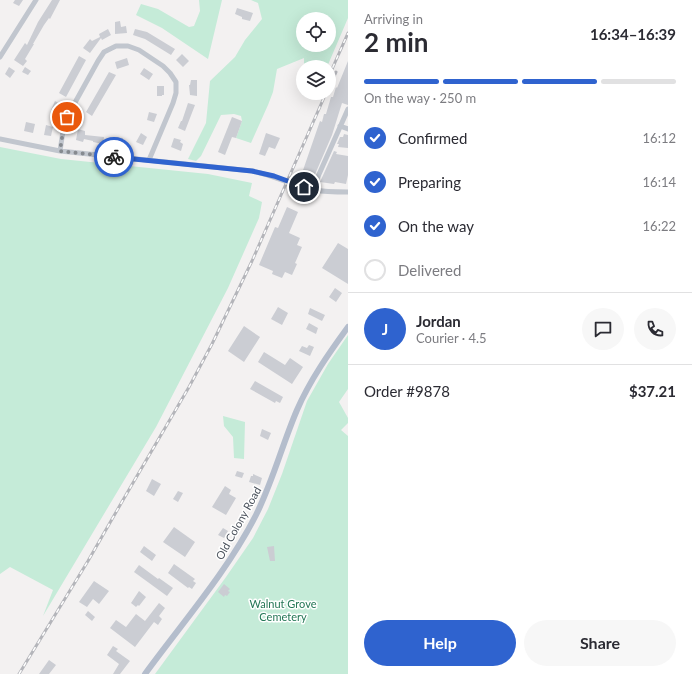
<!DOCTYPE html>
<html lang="en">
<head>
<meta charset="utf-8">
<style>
  body { margin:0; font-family:Lato,sans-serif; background:#f7f7f7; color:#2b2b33; height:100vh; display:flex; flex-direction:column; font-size:15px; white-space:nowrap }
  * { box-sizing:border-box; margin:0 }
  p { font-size:13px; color:#7c7c81 }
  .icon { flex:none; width:22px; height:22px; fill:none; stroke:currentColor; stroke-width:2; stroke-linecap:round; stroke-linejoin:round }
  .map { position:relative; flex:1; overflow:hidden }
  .sheet { display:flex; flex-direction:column; background:#fff; width:344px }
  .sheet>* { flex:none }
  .buttons { position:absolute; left:296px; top:12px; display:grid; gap:8px }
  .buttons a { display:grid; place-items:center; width:40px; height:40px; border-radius:50%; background:#fff; box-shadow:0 4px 16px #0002; font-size:20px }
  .pin { position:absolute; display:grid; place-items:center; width:34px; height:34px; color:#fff; margin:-17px; border:2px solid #fff; border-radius:50%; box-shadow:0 1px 4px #0007 }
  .courier { position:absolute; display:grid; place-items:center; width:40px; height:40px; margin:-20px; border:3px solid #2f63cf; border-radius:50%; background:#fff; color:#222; box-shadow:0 1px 5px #0007 }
  .overview em { font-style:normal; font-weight:700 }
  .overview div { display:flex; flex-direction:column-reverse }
  .overview { display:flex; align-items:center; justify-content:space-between; height:68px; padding:0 16px }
  h1 { font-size:26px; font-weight:700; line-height:30px }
  .bar { display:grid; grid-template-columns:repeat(4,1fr); gap:6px 4px; align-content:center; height:48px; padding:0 16px }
  .bar i { height:5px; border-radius:3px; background:#e1e1e2 }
  .bar .on { background:#2f63cf }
  .bar p { grid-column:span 4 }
  .line { display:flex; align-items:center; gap:10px; padding:0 16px; border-top:1px solid #e1e1e2 }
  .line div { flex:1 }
  .round { display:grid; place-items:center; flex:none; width:42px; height:42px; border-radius:21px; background:#f7f7f7 }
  ol { padding:0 16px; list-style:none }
  li { display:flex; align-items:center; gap:12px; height:44px }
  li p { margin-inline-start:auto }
  li .icon { padding:4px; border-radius:50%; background:#2f63cf; color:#fff; stroke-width:4 }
  li:last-child { color:#7c7c81 }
  li i { width:22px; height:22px; border:2px solid #e1e1e2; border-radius:50% }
  .cta { display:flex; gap:8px; margin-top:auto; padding:8px 16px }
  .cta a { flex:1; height:46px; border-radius:24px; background:#2f63cf; color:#fff; font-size:16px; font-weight:700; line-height:46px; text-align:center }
  .cta a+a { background:#f7f7f7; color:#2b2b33 }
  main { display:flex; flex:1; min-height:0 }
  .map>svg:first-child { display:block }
  .green { fill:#c5ebd8; fill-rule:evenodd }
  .building { fill:#cbcdd3 }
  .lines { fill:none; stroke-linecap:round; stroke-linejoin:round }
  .minor { stroke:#c1c6ce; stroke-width:5 }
  .major { stroke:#b4bdcc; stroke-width:6 }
  .rail-casing { stroke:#b4b5ba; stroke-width:3 }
  .rail { stroke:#fff; stroke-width:1.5; stroke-dasharray:4.5; stroke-linecap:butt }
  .done { stroke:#868a90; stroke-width:4; stroke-dasharray:0 7.2 }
  .route { stroke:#2f63cf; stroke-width:5 }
  .labels { text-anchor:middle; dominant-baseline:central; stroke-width:3; stroke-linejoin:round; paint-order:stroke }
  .street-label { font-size:11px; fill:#4b525c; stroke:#fff }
  .park-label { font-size:11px; fill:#237655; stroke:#fff }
</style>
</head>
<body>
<main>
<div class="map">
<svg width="348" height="674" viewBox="0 0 348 674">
  <rect width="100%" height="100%" fill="#f3f1f1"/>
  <path class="green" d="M199,0h23l-14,59 -46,-31 -26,-13 5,-11 17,5 31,18 5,-1 6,-15z
    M251,0h97v18l-21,49h-23v-9l-27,11 -4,23 -5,13 -17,38 -15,-5 6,-17 -1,-5 -7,-2 -13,1 -20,41 -5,5 -8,-2 18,-36 4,-42 25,-24 10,-17 17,-21 -4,-16zM303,19h26v26h-26z
    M0,147l61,12 147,15 44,9 -3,13 13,6 -3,16 -31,70 -72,139 -113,189 10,-26 -43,-23 -10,7z
    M348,335v54l-9,13 9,16v5l-7,7 7,6v238h-193l71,-97 27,-39 15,-29 14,-35 25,-73 21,-37z
    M223,416l22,6 -1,37 -10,-1 -1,-21 -9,-11z"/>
  <path class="building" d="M15,0h8l-4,6 -6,-3z
    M52,0h8l-10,19 -1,-1 -5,7 -11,19h1l-9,15 2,2 -4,5 -9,-6 11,-17 2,2 11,-23z
    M237,8l16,5 -3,8 -8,-2v-2l-7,-3z
    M120,21l1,6 5,-1 1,7 -12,1v-12z
    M108,29l3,6 -9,5 -1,-2 -11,15 -7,-5 7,-9 2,2 8,-4 -1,-3z
    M135,29l12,3 28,17 -4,6 -26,-16 -12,-4z
    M182,54l7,7 -6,6 -7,-7z
    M79,56l7,4 -20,37 -7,-4z
    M127,58l2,7 -12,4 -2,-7z
    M348,61v44l-6,-2 -10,32 -19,44 -12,-3 19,-55 2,1 2,-8h2l5,-17h2l3,-10 1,1z
    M9,67l6,4 -5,7 -5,-4z
    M25,67l6,4 -3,4 -6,-3z
    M144,68l9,6 -4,6 -9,-6z
    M109,72l7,3 -24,41 -6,-4z
    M191,80h6v16l-7,-1 -1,-10h1z
    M157,86h7v9h-2v1h-5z
    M55,101l7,4 -4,8 -7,-3z
    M188,103l7,2 -10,26 -7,-3 3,-7h1z
    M149,112l8,2 -3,8 -7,-2z
    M232,117l10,4 -6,17 -4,-1 -7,18 -7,-3z
    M26,122l9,2 -2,9 -9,-2z
    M46,125l7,2 -2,9 -7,-1z
    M78,129l7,2v4l19,2 -1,7 -10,-2v-1l-9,-2 -1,3 -7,-2z
    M141,133l6,4 -4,8 -7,-3z
    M266,133l14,5 -5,11 -6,-2 -4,9 -6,-2z
    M344,134l4,1v13l-10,-1 1,-3h-2l3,-7h3z
    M113,137l10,1 -1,7 -10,-1z
    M174,138l7,2 -1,2 3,2 -2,7 -10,-4z
    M334,151l3,1 -1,2 12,2v19l-2,9 -11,-2 -1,2 -14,-2z
    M287,207l11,5 -9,21 11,5 -3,7 5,2 -7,16 2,1 -5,11 -7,-3 -3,6 -10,-4 1,-3 -14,-6 16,-38 3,1z
    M338,243l10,6v35l-26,-16z
    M335,288l7,5 -6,9 -7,-5z
    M278,307l10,6 -6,12 -11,-6z
    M310,308l15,7 -3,6 -14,-7z
    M309,323l9,5 -2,6 -10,-5z
    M244,326l16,11 -16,25 -16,-11z
    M309,345l5,2 -4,9 -11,-5 3,-5 5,2z
    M264,352l21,13 5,-7 13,9 -11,17 -34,-22z
    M255,381l28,16 -3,6 -4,-2 -1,2 -25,-14z
    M262,429l9,4 -3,7 -8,-4z
    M237,471l7,2 -2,5 -7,-2z
    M253,474l9,4 -2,7 -11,-3 2,-6h2z
    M152,479l9,5 -7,12 -8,-5z
    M225,486l6,4 -2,4 7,4 -10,17 -14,-8z
    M178,491l5,2 -5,9 -5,-3z
    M174,527l21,15 -10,15 -22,-15z
    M223,528l5,3 -4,7 -6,-3z
    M144,546l12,9 -4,6 -12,-9z
    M274,546l1,15h-5l-3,-14z
    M174,564l21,15 -2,2 3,2 -4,6 -3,-2 -1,1 -20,-15z
    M139,565l19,14 1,-1 14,10 -6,8 -33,-24z
    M94,581l15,10 -10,13 -6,-5 -6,8 -8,-5z
    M224,584l6,5 -2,2 2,1 -3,4 -2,-1 -1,2 -6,-5z
    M139,591l7,6 -7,9 -1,-1 -2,2 -5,-4z
    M159,603l6,5 -6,8 3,3 -4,6 -4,-3 -19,25 -25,-19 6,-8 10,7 10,-13 9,7z
    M88,611l7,6 -3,4 -7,-6z
    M113,646l5,3 -2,2 14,10 -10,13h-7l6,-10 -12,-9z
    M49,660l7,5 -7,9h-10z"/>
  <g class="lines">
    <path class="minor" d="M0,57l36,-57
      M340,126l8,3
      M0,139l60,12 192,20c21,4 41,15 62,19 11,2 23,2 34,2
      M60,151l3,-20 4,-14 31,-56 6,-9 12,-6h12l11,4 24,16 7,7 6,9v11l-3,10 -24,57
      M312,190l36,-81"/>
    <path class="major" d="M145,674c38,-52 82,-102 111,-159 17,-34 26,-70 41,-105 13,-30 32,-57 51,-83"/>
    <g class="rail-casing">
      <path id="rail" d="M329,76l19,-43
        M329,87l7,-15
        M19,674l69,-113 35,-61 66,-113 23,-43 40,-83 74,-168"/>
    </g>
    <use href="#rail" class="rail"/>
  </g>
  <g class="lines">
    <path class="done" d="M67,117l-4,14 -3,20 54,6"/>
    <path class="route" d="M114,157l138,14 22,5 30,11"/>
  </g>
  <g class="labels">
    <g class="street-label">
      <text transform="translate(238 523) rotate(-61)">Old Colony Road</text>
    </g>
    <g class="park-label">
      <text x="283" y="603">Walnut Grove<tspan x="283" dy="13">Cemetery</tspan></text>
    </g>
  </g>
</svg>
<div class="buttons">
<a><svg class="icon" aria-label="locate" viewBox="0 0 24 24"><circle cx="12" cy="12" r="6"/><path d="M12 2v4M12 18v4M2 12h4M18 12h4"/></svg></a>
<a><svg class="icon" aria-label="layers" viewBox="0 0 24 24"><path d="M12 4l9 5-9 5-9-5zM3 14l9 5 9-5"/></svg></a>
</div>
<div class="pin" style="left:67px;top:117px;background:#ea580c"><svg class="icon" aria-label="bag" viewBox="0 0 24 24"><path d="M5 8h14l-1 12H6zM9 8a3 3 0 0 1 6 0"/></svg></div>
<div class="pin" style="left:304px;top:187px;background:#1f2937"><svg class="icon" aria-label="home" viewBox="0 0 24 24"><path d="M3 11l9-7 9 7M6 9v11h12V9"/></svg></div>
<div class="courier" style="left:114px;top:157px"><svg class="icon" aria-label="bike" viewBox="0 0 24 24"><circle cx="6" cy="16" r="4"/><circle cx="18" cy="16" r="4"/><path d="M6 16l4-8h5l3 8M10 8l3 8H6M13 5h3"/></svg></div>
</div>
<section class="sheet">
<div class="overview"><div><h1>2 min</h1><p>Arriving in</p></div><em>16:34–16:39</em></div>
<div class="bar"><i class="on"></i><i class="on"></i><i class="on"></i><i></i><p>On the way · 250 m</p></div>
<ol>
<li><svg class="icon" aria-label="check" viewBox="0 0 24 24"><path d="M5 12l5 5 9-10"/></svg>Confirmed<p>16:12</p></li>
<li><svg class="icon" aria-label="check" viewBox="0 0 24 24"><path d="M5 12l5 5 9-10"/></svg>Preparing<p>16:14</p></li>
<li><svg class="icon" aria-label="check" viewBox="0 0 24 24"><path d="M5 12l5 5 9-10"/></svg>On the way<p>16:22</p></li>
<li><i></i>Delivered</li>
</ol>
<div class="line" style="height:72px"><b class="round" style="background:#2f63cf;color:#fff">J</b><div><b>Jordan</b><p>Courier · 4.5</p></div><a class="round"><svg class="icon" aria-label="chat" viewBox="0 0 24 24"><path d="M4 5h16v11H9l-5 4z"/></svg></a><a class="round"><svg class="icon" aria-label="phone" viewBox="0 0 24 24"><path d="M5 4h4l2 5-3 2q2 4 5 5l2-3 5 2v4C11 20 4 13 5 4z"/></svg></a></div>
<div class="line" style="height:52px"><div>Order #9878</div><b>$37.21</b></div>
<div class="cta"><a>Help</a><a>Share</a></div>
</section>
</main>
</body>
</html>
